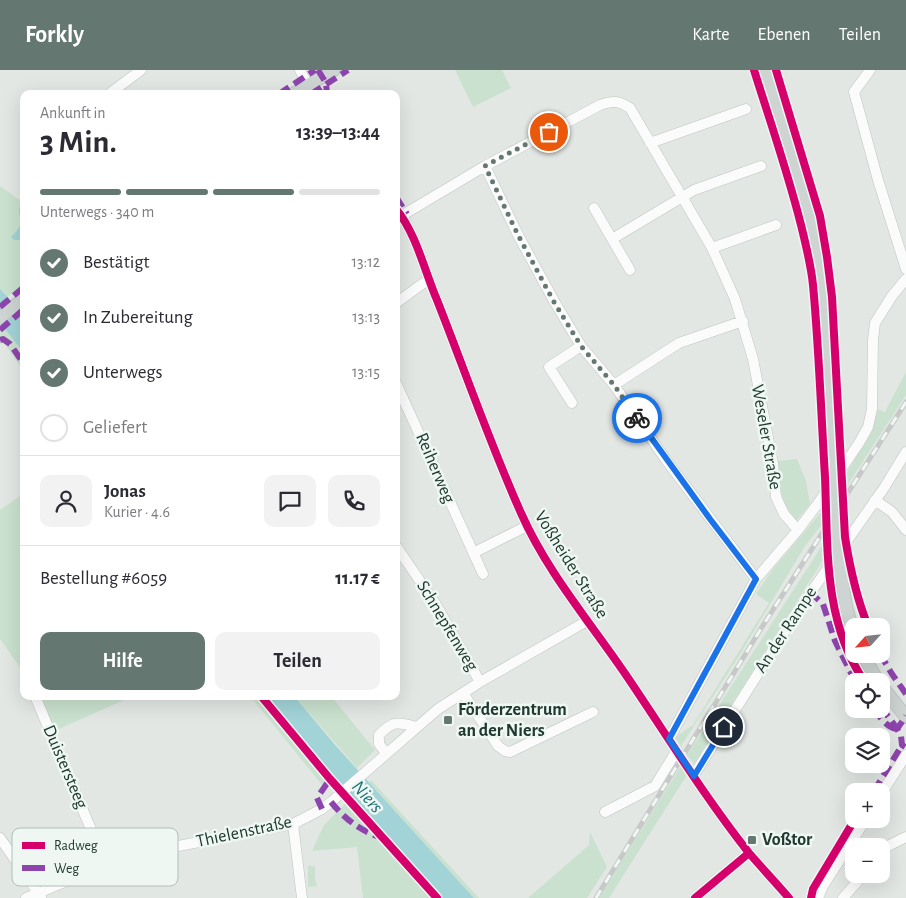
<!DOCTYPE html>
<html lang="de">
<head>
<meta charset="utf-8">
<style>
  body { margin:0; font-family:"Alegreya Sans",sans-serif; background:#f2f2f3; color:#2b2b33; height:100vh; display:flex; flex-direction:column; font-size:19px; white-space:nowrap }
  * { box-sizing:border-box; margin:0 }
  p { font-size:16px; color:#7c7c81 }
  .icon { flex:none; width:28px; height:28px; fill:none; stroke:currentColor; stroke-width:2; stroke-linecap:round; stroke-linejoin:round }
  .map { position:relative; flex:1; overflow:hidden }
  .drawer { position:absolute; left:20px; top:20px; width:380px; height:610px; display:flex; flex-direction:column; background:#fff; border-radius:10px; box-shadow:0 5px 20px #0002 }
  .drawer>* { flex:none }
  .needle { width:32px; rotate:243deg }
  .fabs { position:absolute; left:845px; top:548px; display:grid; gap:10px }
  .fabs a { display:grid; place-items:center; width:45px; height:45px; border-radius:10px; background:#fff; box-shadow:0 5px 20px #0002; font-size:25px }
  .pin { position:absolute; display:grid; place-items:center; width:42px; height:42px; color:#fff; margin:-21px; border:2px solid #fff; border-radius:50%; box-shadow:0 1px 5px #0007 }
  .courier { position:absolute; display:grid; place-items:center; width:50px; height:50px; margin:-25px; border:4px solid #1a73e8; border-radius:50%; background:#fff; color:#222; box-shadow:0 1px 6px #0007 }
  .head em { font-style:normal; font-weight:700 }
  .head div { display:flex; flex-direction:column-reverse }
  .head { display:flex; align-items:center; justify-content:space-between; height:85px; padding:0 20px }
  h1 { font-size:32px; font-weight:700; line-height:38px }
  .bar { display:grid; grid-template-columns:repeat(4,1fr); gap:8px 5px; align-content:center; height:60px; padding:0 20px }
  .bar i { height:6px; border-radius:4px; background:#e1e1e2 }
  .bar .selected { background:#647770 }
  .bar p { grid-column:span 4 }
  .line { display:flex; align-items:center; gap:12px; padding:0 20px; border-top:1px solid #e1e1e2 }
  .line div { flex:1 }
  .round { display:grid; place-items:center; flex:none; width:52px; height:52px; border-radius:10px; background:#f2f2f3 }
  ol { padding:0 20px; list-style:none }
  li { display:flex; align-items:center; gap:15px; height:55px }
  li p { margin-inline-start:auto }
  li .icon { padding:5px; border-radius:50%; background:#647770; color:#fff; stroke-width:4 }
  li:last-child { color:#7c7c81 }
  li i { width:28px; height:28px; border:2px solid #e1e1e2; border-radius:50% }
  .cta { display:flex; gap:10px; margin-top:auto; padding:10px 20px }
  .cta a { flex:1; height:58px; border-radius:10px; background:#647770; color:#fff; font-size:20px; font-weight:700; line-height:58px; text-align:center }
  .cta a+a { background:#f2f2f3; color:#2b2b33 }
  header { display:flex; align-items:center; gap:30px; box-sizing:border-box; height:70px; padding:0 25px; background:#647770; color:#fff }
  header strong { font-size:24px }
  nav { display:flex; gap:28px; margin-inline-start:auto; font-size:18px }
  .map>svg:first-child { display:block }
  .green { fill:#cae1cf }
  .water { fill:#a2d3d7 }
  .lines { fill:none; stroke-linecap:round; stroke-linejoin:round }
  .minor-casing { stroke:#bfc4c1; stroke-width:11 }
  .major-casing { stroke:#bbc4c1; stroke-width:14 }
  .minor { stroke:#fbfbfb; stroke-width:10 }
  .major { stroke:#cdd4d1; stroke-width:12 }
  .rail-casing { stroke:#c6c9c8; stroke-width:5 }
  .rail { stroke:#eff7f3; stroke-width:3; stroke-dasharray:9; stroke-linecap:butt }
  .major-bridge-casing { stroke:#bbc4c1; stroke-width:14; stroke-linecap:butt }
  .major-bridge { stroke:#cdd4d1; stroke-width:12 }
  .quiet { stroke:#8e44ad; stroke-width:6; stroke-dasharray:12 6; stroke-linecap:butt }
  .cycleway-casing { stroke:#eff7f3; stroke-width:11 }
  .cycleway { stroke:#d6006c; stroke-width:8 }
  .done { stroke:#647770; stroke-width:5; stroke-dasharray:0 9 }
  .route { stroke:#1a73e8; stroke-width:6 }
  .poi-dot { fill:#647770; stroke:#eff7f3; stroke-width:2 }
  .labels { text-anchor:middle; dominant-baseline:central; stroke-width:5; stroke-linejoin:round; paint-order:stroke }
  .street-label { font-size:18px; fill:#203a31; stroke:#eff7f3 }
  .poi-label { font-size:18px; font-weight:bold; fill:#203a31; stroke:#eff7f3; text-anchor:start }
  .water-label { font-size:19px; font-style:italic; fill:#1a6e76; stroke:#eff7f3 }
  .key { fill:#eff7f3; stroke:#b1beb9; stroke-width:1 }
  .key-label { font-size:14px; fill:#203a31 }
</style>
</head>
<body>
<header>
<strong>Forkly</strong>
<nav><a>Karte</a><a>Ebenen</a><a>Teilen</a></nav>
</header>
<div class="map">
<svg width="906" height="828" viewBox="0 0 906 828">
  <rect width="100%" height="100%" fill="#e2e7e4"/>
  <path class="green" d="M455,0h47l9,18 -38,19z
    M0,116l24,17v83l-6,2 -11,9 -7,-8z
    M3,257l21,26v19l-20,-29 -4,1v-14z
    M906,302v23l-61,94v-13l28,-48 5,-19 7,3z
    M797,389l9,22 4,23 -14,17c-15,-18 -18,-37 -19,-60z
    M24,423v180l-24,-34v-129z
    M822,441l1,12 -18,23 -66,110 -58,90 -6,-9 18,-12 76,-122 -13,-9 17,-25z
    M823,474v16l-129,204 -7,-9z
    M35,626h98l-83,37z
    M250,626h17l67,83 -4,1 -7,6z
    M294,626h37l44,54 -18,18z
    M681,696l6,9 -78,123h-10z
    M371,710l108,118h-5l-105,-116z
    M349,730l88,98h-74l-6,-51 -45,4 12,-26z
    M590,762l17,35 -20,31h-59l61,-53z
    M308,795l7,2v11l2,8 -9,1z"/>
  <path class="water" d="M24,131v34l-5,5h-5l-3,-3c3,-3 7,-7 9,-11 4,-9 -7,-14 4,-25z
    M0,219l24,26v38l-24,-30z
    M267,626h27l42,50 138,152h-32l-108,-119z"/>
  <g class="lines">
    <g class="minor-casing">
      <path id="minor" d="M300,0l12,24
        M870,0l-16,22 24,88 28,89
        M109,24l32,-24
        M650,73l96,-34
        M485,96l33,69 36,66 27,45 33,39 52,75 90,119
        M594,138l18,31
        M396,139c20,24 29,63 41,91 28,71 53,144 84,213 26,59 69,109 105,162 40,59 78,121 123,178 13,15 27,30 40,45
        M401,146l84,-50 115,-61c13,-5 19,-4 30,3l82,140 23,51 18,60 20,105 3,33 8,17 14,16 -42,49 -87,160
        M712,178l64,-23
        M630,200l-18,-31 82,-49 67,-24
        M396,233l33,-24
        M396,313l87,191
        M614,315l65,-42 64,-22
        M572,333l-23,-36 32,-21
        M875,430l17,12 14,18
        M798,460l21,-28 40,-59 9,-16 4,-18 1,-69 2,-17 17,-27 14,-17
        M396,476l39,57 45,79
        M473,483l54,-27
        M463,623l35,53 7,5 5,1 83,-40
        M35,626l71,169
        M386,683l-7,-9v-9c14,-15 19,-13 38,-8
        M694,705l101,-160 89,-127 22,-36
        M881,724l25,-39
        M605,742l50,-26 22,-36
        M293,754l9,74
        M0,768l41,59
        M881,783l5,-6 20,-10
        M26,828l80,-33 46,-14 141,-27 29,-15 9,-7 107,-93 42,-27 107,-61
        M695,828l54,-45
        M818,828l5,-12 43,-67
        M843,828l21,-24"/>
    </g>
    <g class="major-casing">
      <path id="major" d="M766,0l45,152 7,37 5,39 9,119 2,46
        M293,24l41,-24
        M0,248l24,-20
        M841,504l5,32 8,29
        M862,584l16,27
        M881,615l25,32"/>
    </g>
    <use href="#minor" class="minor"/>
    <use href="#major" class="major"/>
    <g class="rail-casing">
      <path id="rail" d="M596,828l166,-271 144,-225"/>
    </g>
    <use href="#rail" class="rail"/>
    <g class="major-bridge-casing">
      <path id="major-bridge" d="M834,393l2,59 5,52"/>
    </g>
    <use href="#major-bridge" class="major-bridge"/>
    <path class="quiet" d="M318,0l8,13 1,11
      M279,24l36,-24
      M311,24l37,-24
      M396,127l11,17
      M0,237l24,-20
      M0,260l24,-21
      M0,270l3,-1 7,5 14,20
      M810,522l13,12 12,37 20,40
      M880,584l12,20 14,20
      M881,637l15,20
      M874,639c6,8 13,19 23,20
      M905,677l-3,-2 -1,-9 -4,-7 9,-13
      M874,721l28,-46
      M331,732c13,16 29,29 49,35
      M322,739l-5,-11 13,-19"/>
    <g class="cycleway-casing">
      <path id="cycleway" d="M754,0c16,51 34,103 47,155 5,20 10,40 12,60 6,63 8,128 12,192 3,70 -2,143 39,204
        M776,0l44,146 7,41 5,40 13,240c5,31 11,60 23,89
        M396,139c20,24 29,63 41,91 28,71 53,144 84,213 26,59 69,109 105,162 40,59 78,121 123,178 13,15 27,30 40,45
        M261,626l69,83 107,119
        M695,828l54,-45
        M811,828l2,-9 42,-70"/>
    </g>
    <use href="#cycleway" class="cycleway"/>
  </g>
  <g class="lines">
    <path class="done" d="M549,62l-64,34 33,69 36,67 27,44 33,39 23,33"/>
    <path class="route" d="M637,348l73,101 46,60 -87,160 25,37 30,-49"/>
  </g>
  <g class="poi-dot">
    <rect x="443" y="645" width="10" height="10" rx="2.5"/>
    <rect x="747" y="765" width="10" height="10" rx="2.5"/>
  </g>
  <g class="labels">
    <g class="street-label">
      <text transform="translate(766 367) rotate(80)">Weseler Straße</text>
      <text transform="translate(435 398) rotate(67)">Reiherweg</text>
      <text transform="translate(571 495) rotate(58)">Voßheider Straße</text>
      <text transform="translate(447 556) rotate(59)">Schnepfenweg</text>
      <text transform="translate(786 560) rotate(-57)">An der Rampe</text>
      <text transform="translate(65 697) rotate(67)">Duistersteeg</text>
      <text transform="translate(244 762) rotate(-12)">Thielenstraße</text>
    </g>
    <g class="poi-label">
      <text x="458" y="640">Förderzentrum<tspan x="458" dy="21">an der Niers</tspan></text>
      <text x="762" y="770">Voßtor</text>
    </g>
    <g class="water-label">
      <text transform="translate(367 727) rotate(49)">Niers</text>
    </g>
  </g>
  <rect x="12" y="758" width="166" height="58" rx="8" class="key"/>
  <rect x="22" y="772" width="23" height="7" fill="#d6006c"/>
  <rect x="22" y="795" width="23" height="6" fill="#8e44ad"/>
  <g class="key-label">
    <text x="54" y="780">Radweg</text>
    <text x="54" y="803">Weg</text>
  </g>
</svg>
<div class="fabs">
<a><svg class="needle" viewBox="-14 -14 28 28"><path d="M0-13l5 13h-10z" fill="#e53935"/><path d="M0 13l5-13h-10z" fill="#7c7c81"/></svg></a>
<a><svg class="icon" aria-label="locate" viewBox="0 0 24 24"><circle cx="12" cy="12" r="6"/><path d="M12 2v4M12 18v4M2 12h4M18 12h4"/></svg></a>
<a><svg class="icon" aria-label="layers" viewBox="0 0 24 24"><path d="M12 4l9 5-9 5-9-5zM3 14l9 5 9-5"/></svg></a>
<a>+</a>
<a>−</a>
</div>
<div class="pin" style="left:549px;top:62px;background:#ea580c"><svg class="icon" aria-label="bag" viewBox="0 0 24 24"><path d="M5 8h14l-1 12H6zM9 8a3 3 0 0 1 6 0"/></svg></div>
<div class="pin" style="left:724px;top:657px;background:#1f2937"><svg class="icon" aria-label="home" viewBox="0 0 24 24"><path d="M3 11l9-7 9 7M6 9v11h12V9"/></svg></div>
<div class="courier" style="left:637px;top:348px"><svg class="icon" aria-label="bike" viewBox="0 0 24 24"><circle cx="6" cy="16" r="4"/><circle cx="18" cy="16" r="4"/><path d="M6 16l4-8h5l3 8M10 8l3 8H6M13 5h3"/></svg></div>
<section class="drawer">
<div class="head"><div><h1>3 Min.</h1><p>Ankunft in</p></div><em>13:39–13:44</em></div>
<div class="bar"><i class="selected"></i><i class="selected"></i><i class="selected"></i><i></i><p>Unterwegs · 340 m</p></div>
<ol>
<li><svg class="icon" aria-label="check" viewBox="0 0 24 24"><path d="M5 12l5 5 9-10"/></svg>Bestätigt<p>13:12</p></li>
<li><svg class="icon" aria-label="check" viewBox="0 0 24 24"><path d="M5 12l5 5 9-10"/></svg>In Zubereitung<p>13:13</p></li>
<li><svg class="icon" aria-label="check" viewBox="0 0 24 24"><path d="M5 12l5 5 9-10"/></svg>Unterwegs<p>13:15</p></li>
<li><i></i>Geliefert</li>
</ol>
<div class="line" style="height:90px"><a class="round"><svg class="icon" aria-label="person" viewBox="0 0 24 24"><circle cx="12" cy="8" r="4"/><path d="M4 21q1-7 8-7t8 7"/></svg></a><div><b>Jonas</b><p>Kurier · 4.6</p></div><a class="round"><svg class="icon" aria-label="chat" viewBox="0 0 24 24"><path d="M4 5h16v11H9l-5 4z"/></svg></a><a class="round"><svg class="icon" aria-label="phone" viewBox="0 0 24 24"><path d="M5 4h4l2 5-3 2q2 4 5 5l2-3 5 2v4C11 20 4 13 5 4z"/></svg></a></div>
<div class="line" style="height:65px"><div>Bestellung #6059</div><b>11.17 €</b></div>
<div class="cta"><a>Hilfe</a><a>Teilen</a></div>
</section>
</div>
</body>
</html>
